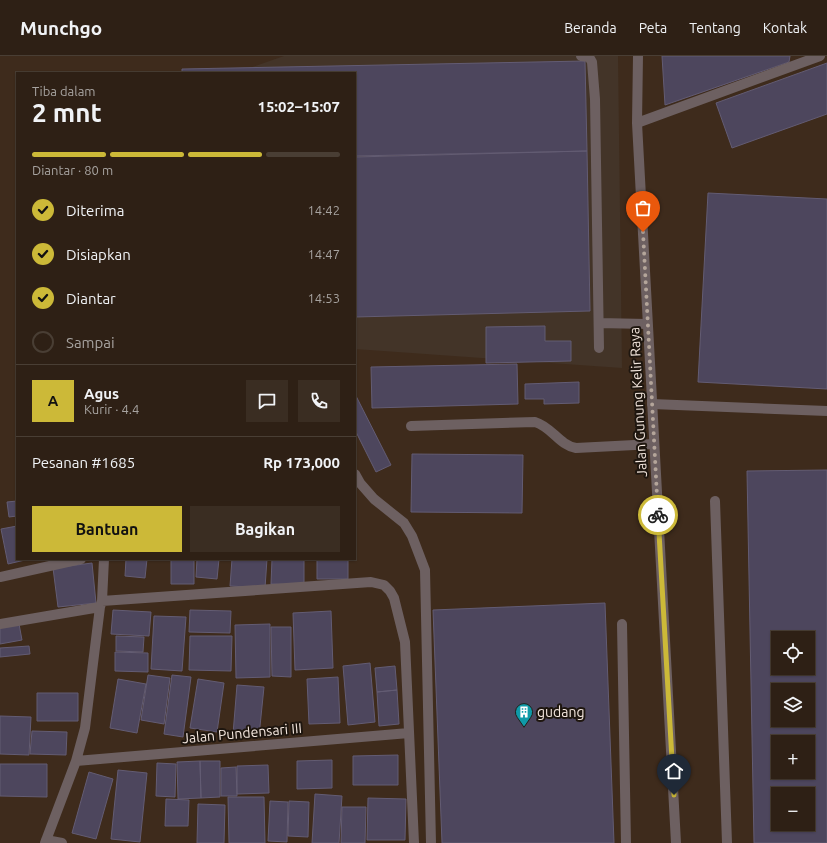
<!DOCTYPE html>
<html lang="id">
<head>
<meta charset="utf-8">
<style>
  body { margin:0; font-family:Ubuntu,sans-serif; background:#3a2d22; color:#f1f3f6; height:100vh; display:flex; flex-direction:column; font-size:15px; white-space:nowrap }
  * { box-sizing:border-box; margin:0 }
  p { font-size:13px; color:#a7a3a0 }
  .icon { flex:none; width:22px; height:22px; fill:none; stroke:currentColor; stroke-width:2; stroke-linecap:round; stroke-linejoin:round }
  .map { position:relative; flex:1; overflow:hidden }
  .panel { position:absolute; left:16px; top:16px; width:340px; height:488px; display:flex; flex-direction:column; background:#2e2015; border-radius:0px; box-shadow:0 1px 3px #0004,0 0 0 1px #493e34 }
  .panel>* { flex:none }
  .fabs { position:absolute; left:771px; top:575px; display:grid; gap:8px }
  .fabs a { display:grid; place-items:center; width:44px; height:44px; border-radius:0px; background:#2e2015; box-shadow:0 1px 3px #0004,0 0 0 1px #493e34; font-size:20px }
  .pin { position:absolute; display:grid; place-items:center; width:34px; height:34px; color:#fff; margin:-41px -17px; border-radius:50% 50% 50% 0; rotate:-45deg; box-shadow:0 0 4px #0007 }
  .pin .icon { rotate:45deg }
  .courier { position:absolute; display:grid; place-items:center; width:40px; height:40px; margin:-20px; border:3px solid #ccb938; border-radius:50%; background:#fff; color:#222; box-shadow:0 1px 5px #0007 }
  .summary em { font-style:normal; font-weight:700 }
  .summary div { display:flex; flex-direction:column-reverse }
  .summary { display:flex; align-items:center; justify-content:space-between; height:68px; padding:0 16px }
  h1 { font-size:26px; font-weight:700; line-height:30px }
  .bar { display:grid; grid-template-columns:repeat(4,1fr); gap:6px 4px; align-content:center; height:48px; padding:0 16px }
  .bar i { height:5px; border-radius:3px; background:#493e34 }
  .bar .on { background:#ccb938 }
  .bar p { grid-column:span 4 }
  .line { display:flex; align-items:center; gap:10px; padding:0 16px; border-top:1px solid #493e34 }
  .line div { flex:1 }
  .round { display:grid; place-items:center; flex:none; width:42px; height:42px; border-radius:0px; background:#3a2d22 }
  ol { padding:0 16px; list-style:none }
  li { display:flex; align-items:center; gap:12px; height:44px }
  li p { margin-inline-start:auto }
  li .icon { padding:4px; border-radius:50%; background:#ccb938; color:#111; stroke-width:4 }
  li:last-child { color:#a7a3a0 }
  li i { width:22px; height:22px; border:2px solid #493e34; border-radius:50% }
  .cta { display:flex; gap:8px; margin-top:auto; padding:8px 16px }
  .cta a { flex:1; height:46px; border-radius:0px; background:#ccb938; color:#111; font-size:16px; font-weight:700; line-height:46px; text-align:center }
  .cta a+a { background:#3a2d22; color:#f1f3f6 }
  header { display:flex; align-items:center; gap:24px; box-sizing:border-box; height:56px; padding:0 20px; background:#2e2015; border-bottom:1px solid #493e34 }
  header strong { font-size:19px }
  nav { display:flex; gap:22px; margin-inline-start:auto; font-size:14px }
  .map>svg:first-child { display:block }
  .industrial { fill:#433428 }
  .building { fill:#4d465d; stroke:#635c73; fill-rule:evenodd }
  .lines { fill:none; stroke-linecap:round; stroke-linejoin:round }
  .service { stroke:#6d6061; stroke-width:10 }
  .minor { stroke:#6d6061; stroke-width:10 }
  .done { stroke:#b4a59a; stroke-width:4; stroke-dasharray:0 7.2 }
  .route { stroke:#ccb938; stroke-width:5 }
  .labels { text-anchor:middle; dominant-baseline:central; stroke-width:4; stroke-linejoin:round; paint-order:stroke }
  .street-label { font-size:14px; fill:#f4e7de; stroke:#1e160f }
  .poi-label { font-size:14px; fill:#f4e7de; stroke:#1e160f; text-anchor:start }
</style>
</head>
<body>
<header>
<strong>Munchgo</strong>
<nav><a>Beranda</a><a>Peta</a><a>Tentang</a><a>Kontak</a></nav>
</header>
<div class="map">
<svg width="827" height="787" viewBox="0 0 827 787">
  <rect width="100%" height="100%" fill="#3e2b1c"/>
  <path class="industrial" d="M284,0h334l4,312 -267,-19v-276h-120z"/>
  <path class="building" d="M662,0h128l-1,6 -124,43z
    M585,5l2,90 -232,5v-83h-173v-4z
    M827,7v51l-95,34 -16,-45z
    M587,95l3,160 -235,6v-160z
    M708,137l119,6v190l-129,-7z
    M545,270v15h26v20l-85,2v-36z
    M517,308l1,40 -146,4 -1,-41z
    M579,326v21l-35,1v-5h-19v-15z
    M355,338l36,71 -15,7 -21,-42z
    M412,398l111,1 -1,58 -111,-1z
    M827,414v373h-73l-7,-372zM778,582h30v30h-30zM778,634h30v30h-30zM778,686h30v30h-30zM778,738h30v30h-30z
    M17,445v15l-8,1 -2,-15z
    M17,470v33l8,1 -17,4 -7,-35z
    M124,503h23l-2,19 -20,-2 1,-17z
    M171,503h23v25h-23z
    M197,503h22l-2,20 -21,-2z
    M232,503h35l-2,29 -35,-2z
    M272,503h32v26l-33,-1z
    M317,503h31v20h-31z
    M92,507l4,40 -38,4 -5,-39z
    M605,547l9,240h-172l-9,-233z
    M113,554l38,2 -2,24 -38,-2z
    M190,554l41,1 -1,22 -41,-1z
    M331,555l2,57 -38,2 -2,-57z
    M154,560l32,1 -4,54 -31,-2z
    M19,568l3,16 -22,4v-17z
    M270,568v53l-34,1 -1,-53z
    M271,571h20v50l-19,-1z
    M116,580l28,1 -1,15 -27,-1z
    M190,580h42l-1,35 -42,-1z
    M29,590l1,8 -30,3v-9z
    M115,596l33,1v19l-33,-1z
    M370,607l5,59 -27,3 -5,-59z
    M395,610l2,24 -20,2 -2,-24z
    M148,619l22,3 -6,46 -23,-4z
    M172,619l19,2 -8,60 -19,-3z
    M338,621l2,46 -31,1 -2,-45z
    M118,623l28,5 -9,49 -27,-5z
    M198,623l26,4 -7,49 -27,-4z
    M237,629l27,2 -5,49 -26,-2z
    M397,634l2,34 -20,2 -2,-34z
    M37,637h41v28h-41z
    M0,660l31,1 -2,38 -29,-1z
    M32,675l35,1 -1,23 -36,-1z
    M398,699v30h-45v-29z
    M332,704v28l-35,1v-28z
    M200,705l1,37 -23,1 -1,-37z
    M200,705h20v36l-19,1z
    M157,707l19,1 -1,33 -19,-1z
    M0,708h47v33l-47,-1z
    M268,709l1,28 -32,1v-28z
    M236,711l1,29h-16v-28z
    M118,714l29,3 -7,69 -29,-3z
    M89,716l24,7 -17,60 -24,-6z
    M315,738l27,2 -3,47h-27z
    M228,741h36l1,46h-36z
    M368,742l38,1 -1,41h-38z
    M166,743l23,1 -1,26h-23z
    M270,745l18,1 -1,40 -19,-1z
    M289,745l20,1 -1,35 -20,-1z
    M198,748l27,1 -1,38h-27z
    M342,751h24l-1,36h-24z"/>
  <g class="lines">
    <path class="service" d="M581,0l8,1 3,5 3,37 4,249
      M599,267l48,1
      M652,348l175,7
      M411,370l124,-4c17,5 24,23 41,26l78,-4
      M355,418l5,9 14,16 30,24 8,13 13,34 6,273
      M715,445l12,342
      M622,568l4,219"/>
    <path class="minor" d="M638,0l-1,67 39,720
      M637,67l183,-67
      M0,521l81,-18
      M102,545l269,-19 13,3 6,6 4,7 11,44 9,201
      M0,568l100,-17
      M76,705l333,-28
      M46,784l16,3
      M45,787l31,-82 9,-33 15,-121 2,-6 2,-42"/>
  </g>
  <g class="lines">
    <path class="done" d="M643,176l15,283"/>
    <path class="route" d="M658,459l16,280"/>
  </g>
  <defs>
    <g id="building-pin" transform="scale(0.9)"><path d="M0 17L-7.5 6A9.5 9.5 0 1 1 7.5 6Z" fill="#0f9aa8" stroke="#1e160f"/><path d="M-4-6H4V6H1V3H-1V6H-4ZM-2.5-4.3h1.7v1.8h-1.7ZM.8-4.3h1.7v1.8H.8ZM-2.5-1h1.7V.8h-1.7ZM.8-1h1.7V.8H.8Z" fill="#fff"/></g>
  </defs>
  <g fill-rule="evenodd">
    <use href="#building-pin" x="524" y="656"/>
  </g>
  <g class="labels">
    <g class="street-label">
      <text transform="translate(638 346) rotate(-93)">Jalan Gunung Kelir Raya</text>
      <text transform="translate(242 677) rotate(-5)">Jalan Pundensari III</text>
    </g>
    <g class="poi-label">
      <text x="537" y="656">gudang</text>
    </g>
  </g>
</svg>
<div class="fabs">
<a><svg class="icon" aria-label="locate" viewBox="0 0 24 24"><circle cx="12" cy="12" r="6"/><path d="M12 2v4M12 18v4M2 12h4M18 12h4"/></svg></a>
<a><svg class="icon" aria-label="layers" viewBox="0 0 24 24"><path d="M12 4l9 5-9 5-9-5zM3 14l9 5 9-5"/></svg></a>
<a>+</a>
<a>−</a>
</div>
<div class="pin" style="left:643px;top:176px;background:#ea580c"><svg class="icon" aria-label="bag" viewBox="0 0 24 24"><path d="M5 8h14l-1 12H6zM9 8a3 3 0 0 1 6 0"/></svg></div>
<div class="pin" style="left:674px;top:739px;background:#1f2937"><svg class="icon" aria-label="home" viewBox="0 0 24 24"><path d="M3 11l9-7 9 7M6 9v11h12V9"/></svg></div>
<div class="courier" style="left:658px;top:459px"><svg class="icon" aria-label="bike" viewBox="0 0 24 24"><circle cx="6" cy="16" r="4"/><circle cx="18" cy="16" r="4"/><path d="M6 16l4-8h5l3 8M10 8l3 8H6M13 5h3"/></svg></div>
<section class="panel">
<div class="summary"><div><h1>2 mnt</h1><p>Tiba dalam</p></div><em>15:02–15:07</em></div>
<div class="bar"><i class="on"></i><i class="on"></i><i class="on"></i><i></i><p>Diantar · 80 m</p></div>
<ol>
<li><svg class="icon" aria-label="check" viewBox="0 0 24 24"><path d="M5 12l5 5 9-10"/></svg>Diterima<p>14:42</p></li>
<li><svg class="icon" aria-label="check" viewBox="0 0 24 24"><path d="M5 12l5 5 9-10"/></svg>Disiapkan<p>14:47</p></li>
<li><svg class="icon" aria-label="check" viewBox="0 0 24 24"><path d="M5 12l5 5 9-10"/></svg>Diantar<p>14:53</p></li>
<li><i></i>Sampai</li>
</ol>
<div class="line" style="height:72px"><b class="round" style="background:#ccb938;color:#111">A</b><div><b>Agus</b><p>Kurir · 4.4</p></div><a class="round"><svg class="icon" aria-label="chat" viewBox="0 0 24 24"><path d="M4 5h16v11H9l-5 4z"/></svg></a><a class="round"><svg class="icon" aria-label="phone" viewBox="0 0 24 24"><path d="M5 4h4l2 5-3 2q2 4 5 5l2-3 5 2v4C11 20 4 13 5 4z"/></svg></a></div>
<div class="line" style="height:52px"><div>Pesanan #1685</div><b>Rp 173,000</b></div>
<div class="cta"><a>Bantuan</a><a>Bagikan</a></div>
</section>
</div>
</body>
</html>
